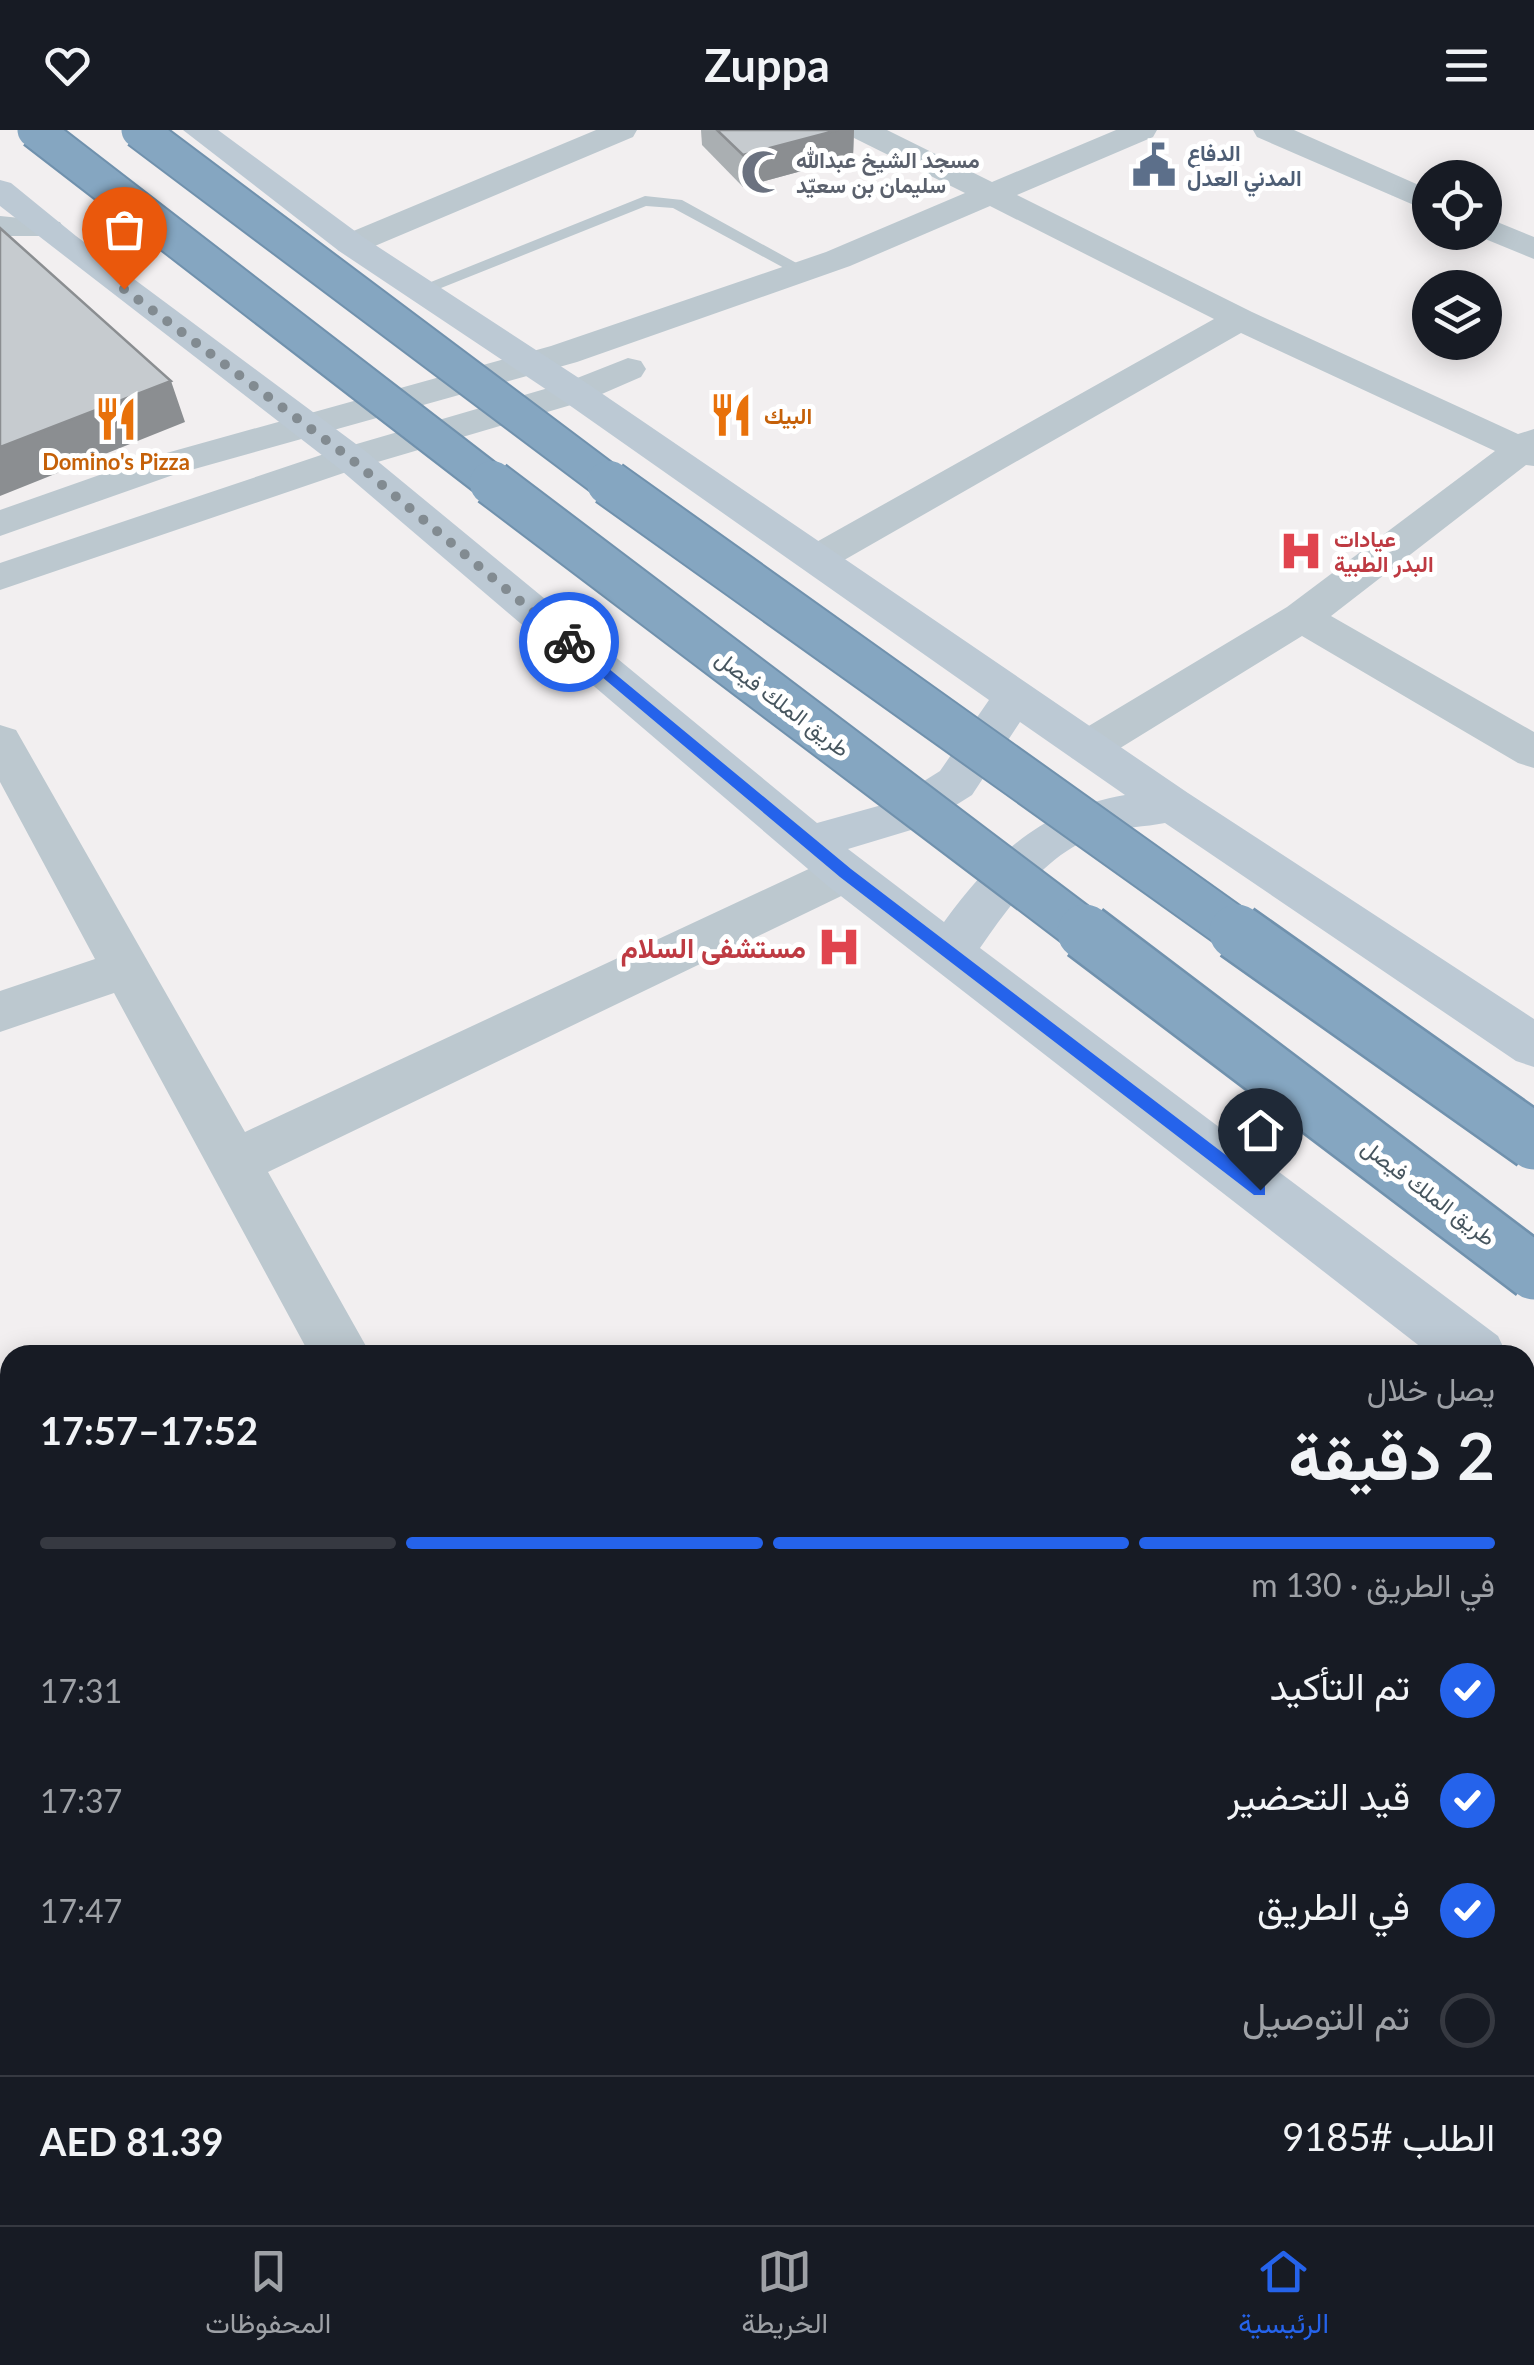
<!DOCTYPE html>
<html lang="ar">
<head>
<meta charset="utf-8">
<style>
  body { margin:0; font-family:Lato,Vazirmatn,sans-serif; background:#20242c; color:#f1f3f6; direction:rtl; height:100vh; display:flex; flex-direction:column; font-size:38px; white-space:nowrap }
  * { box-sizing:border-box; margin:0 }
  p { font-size:32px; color:#9ea1a6 }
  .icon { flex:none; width:55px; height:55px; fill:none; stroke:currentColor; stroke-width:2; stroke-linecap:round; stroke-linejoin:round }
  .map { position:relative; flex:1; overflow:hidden; direction:ltr }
  .side { position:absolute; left:0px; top:1215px; width:1535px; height:880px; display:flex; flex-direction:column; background:#171b24; border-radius:30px 30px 0 0; box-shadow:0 5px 25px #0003; direction:rtl }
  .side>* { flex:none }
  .fabs { position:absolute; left:1412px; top:30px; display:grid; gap:20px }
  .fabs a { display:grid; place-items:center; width:90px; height:90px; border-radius:50%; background:#171b24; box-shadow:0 5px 25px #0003; font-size:50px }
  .pin { position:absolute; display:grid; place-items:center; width:85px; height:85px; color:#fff; margin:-102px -42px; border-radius:50% 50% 50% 0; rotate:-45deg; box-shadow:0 0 10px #0007 }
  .pin .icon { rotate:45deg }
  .courier { position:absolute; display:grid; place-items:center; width:100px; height:100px; margin:-50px; border:8px solid #2563eb; border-radius:50%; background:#fff; color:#222; box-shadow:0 2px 12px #0007 }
  .summary em { font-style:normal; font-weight:700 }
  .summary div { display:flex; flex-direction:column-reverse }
  .summary { display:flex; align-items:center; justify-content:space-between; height:170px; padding:0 40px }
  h1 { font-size:65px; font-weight:700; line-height:75px }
  .bar { display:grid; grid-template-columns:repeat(4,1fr); gap:15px 10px; align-content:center; height:120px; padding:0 40px }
  .bar i { height:12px; border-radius:8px; background:#363941 }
  .bar .selected { background:#2563eb }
  .bar p { grid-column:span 4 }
  .line { display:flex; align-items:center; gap:25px; padding:0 40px; border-top:2px solid #363941 }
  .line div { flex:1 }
  ol { padding:0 40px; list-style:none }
  li { display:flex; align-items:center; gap:30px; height:110px }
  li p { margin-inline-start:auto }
  li .icon { padding:10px; border-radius:50%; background:#2563eb; color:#fff; stroke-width:4 }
  li:last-child { color:#9ea1a6 }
  li i { width:55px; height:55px; border:5px solid #363941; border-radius:50% }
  header { display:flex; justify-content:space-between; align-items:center; height:130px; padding:0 40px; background:#171b24; font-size:45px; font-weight:700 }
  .tabs { display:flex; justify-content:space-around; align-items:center; height:140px; border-top:2px solid #363941; background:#171b24; font-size:28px; color:#9ea1a6 }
  .tabs a { display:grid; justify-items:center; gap:5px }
  .tabs .selected { color:#2563eb }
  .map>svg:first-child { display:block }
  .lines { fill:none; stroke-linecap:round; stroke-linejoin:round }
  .lane { fill:#bcc8cf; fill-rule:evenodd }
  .street { fill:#bcc8cf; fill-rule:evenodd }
  .secondary { fill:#bcc9d4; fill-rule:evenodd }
  .highway-bridge-far2-casing { stroke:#7091ad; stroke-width:39; stroke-linecap:butt }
  .highway-bridge-far1-casing { stroke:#7091ad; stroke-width:48; stroke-linecap:butt }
  .highway-bridge-casing { stroke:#7091ad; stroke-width:60; stroke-linecap:butt }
  .highway-bridge-far2 { stroke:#85a6c1; stroke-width:35 }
  .highway-bridge-far1 { stroke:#85a6c1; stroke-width:44 }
  .highway-bridge { stroke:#85a6c1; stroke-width:55 }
  .wall { fill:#aaafb2 }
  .shaded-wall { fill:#8b8e91 }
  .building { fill:#c6cbcf; stroke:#8b8e91; stroke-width:2.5 }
  .route { fill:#2563eb }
  .done { stroke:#828b91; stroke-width:10; stroke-dasharray:0 18 }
  .labels { text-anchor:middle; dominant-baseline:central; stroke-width:10; stroke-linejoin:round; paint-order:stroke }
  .far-service-label { font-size:22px; font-weight:bold; fill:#4e5e75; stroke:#fff; text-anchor:start }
  .far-worship-label { font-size:22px; font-weight:bold; fill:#5b616d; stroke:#fff; text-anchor:start }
  .far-food-label { font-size:22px; font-weight:bold; fill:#c56008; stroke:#fff; text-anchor:start }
  .far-health-label { font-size:22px; font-weight:bold; fill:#be3a42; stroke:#fff; text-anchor:start }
  .far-street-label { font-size:22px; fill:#46555e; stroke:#fff }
  .health-label { font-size:28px; font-weight:bold; fill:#be3a42; stroke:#fff; text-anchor:end }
</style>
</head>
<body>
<header><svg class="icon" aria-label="menu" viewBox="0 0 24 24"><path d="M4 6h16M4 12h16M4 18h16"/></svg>Zuppa<svg class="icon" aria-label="heart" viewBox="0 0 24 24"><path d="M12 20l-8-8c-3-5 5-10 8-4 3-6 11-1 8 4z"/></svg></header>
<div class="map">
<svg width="1534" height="2095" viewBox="0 0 1534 2095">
  <rect width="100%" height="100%" fill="#f2eff0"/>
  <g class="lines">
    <path class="lane" d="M645,66l37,4 129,71 -14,4 -124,-67 -27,-2 -220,88 -15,-4z"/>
    <path class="street" d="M596,0h41l-4,7 -270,114h-24l-5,-7 5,-7z
      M848,0h39l105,52 124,-52h41l-4,7 -136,58 235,117 266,122 16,-5v37l-8,-1 -195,151 203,116v36l-16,-5 -216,-127 -198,122 -16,5 -16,-5 -6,-11 6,-11 215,-129 208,-156 -254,-118 -409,234 -14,4 -14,-4 -6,-9 6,-9 410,-230 -224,-113 -140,60 -273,96 -404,113 -173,61v-26l145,-51 406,-113 275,-94 139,-59 -113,-56z
      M1253,0h41l136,60v22l-173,-75z
      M0,86l60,6 4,7 -4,7h-60z
      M1485,87l49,20v22l-61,-25 12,-2z
      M628,228l13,3 5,8 -5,8 -53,23 -224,66 -364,124v-27l336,-113 226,-66z
      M0,595l16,5 229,402 583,-272 17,-5 17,5 7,13 -7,13 -594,286 103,183h-61l-196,-362 -114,39v-41l95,-32 -95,-177z
      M10,1919v79l-10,4v-79z
      M1534,1937v76l-9,3v-76z
      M778,2085h82l4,10h-81z
      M1160,2085h105l-5,10h-104z"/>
    <path class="secondary" d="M183,0h35l145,107 225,147 600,409 346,226v48l-18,-6 -351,-238c-20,4 -42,4 -62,10 -55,18 -92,70 -123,115l518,388 9,19h-76l-603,-469 -492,-420 -336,-260v-26l11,3 65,53 288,214 453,373 72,-20 51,-32 49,-71 -427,-300 -223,-149zM1020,592l105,73c-83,14 -133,61 -181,127l-96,-73 73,-22 51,-32z
      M1525,1234l9,3v59l-9,-3z"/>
    <g class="highway-bridge-far2-casing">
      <path id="highway-bridge-far2" d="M35,0l460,355
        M139,0l473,355"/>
    </g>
    <g class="highway-bridge-far1-casing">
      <path id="highway-bridge-far1" d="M492,353l596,451
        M609,353l632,451"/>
    </g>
    <g class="highway-bridge-casing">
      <path id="highway-bridge" d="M1085,802l449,340
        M1237,802l297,210"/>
    </g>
    <use href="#highway-bridge-far2" class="highway-bridge-far2"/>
    <use href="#highway-bridge-far1" class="highway-bridge-far1"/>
    <use href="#highway-bridge" class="highway-bridge"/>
  </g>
  <path class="wall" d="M701,0h153l-1,27 -110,30 -41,-42z"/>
  <path class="shaded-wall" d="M838,0h16l-1,27 -110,30v-32z
    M171,251l14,41 -185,74v-49z"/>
  <path class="building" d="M717,0h121l-95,25z
    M0,98l171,153 -171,66z"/>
  <path class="route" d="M564,509h9l278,230 414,316v10h-11l-414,-318 -276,-232z"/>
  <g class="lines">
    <path class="done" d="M124,159l226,169 219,184"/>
  </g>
  <defs>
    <g id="civic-bare" transform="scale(3.45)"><path d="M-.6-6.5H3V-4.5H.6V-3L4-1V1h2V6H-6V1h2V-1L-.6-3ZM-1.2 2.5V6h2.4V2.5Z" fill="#5c6f8a" stroke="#fff" stroke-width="2.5" paint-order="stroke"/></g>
    <g id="mosque-bare" transform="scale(3.45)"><path d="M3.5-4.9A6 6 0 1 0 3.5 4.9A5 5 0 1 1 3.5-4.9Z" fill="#6b7280" stroke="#fff" stroke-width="2.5" paint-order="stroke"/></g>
    <g id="restaurant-bare" transform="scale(3.45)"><path d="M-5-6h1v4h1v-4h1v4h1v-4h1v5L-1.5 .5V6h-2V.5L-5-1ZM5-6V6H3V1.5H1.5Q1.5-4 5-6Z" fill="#e8710a" stroke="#fff" stroke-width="2.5" paint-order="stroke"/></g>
    <g id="hospital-bare" transform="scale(3.45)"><path d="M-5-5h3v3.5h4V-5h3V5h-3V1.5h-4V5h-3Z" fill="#e0444e" stroke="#fff" stroke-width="2.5" paint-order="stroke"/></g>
  </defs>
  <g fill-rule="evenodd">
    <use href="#civic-bare" x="1154" y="35"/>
    <use href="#mosque-bare" x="763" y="42"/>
    <use href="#restaurant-bare" x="731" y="285"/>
    <use href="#restaurant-bare" x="116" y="289"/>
    <use href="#hospital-bare" x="1301" y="421"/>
    <use href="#hospital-bare" x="839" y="817"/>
  </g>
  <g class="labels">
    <g class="far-service-label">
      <text x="1187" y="22">الدفاع<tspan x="1187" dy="25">المدني العدل</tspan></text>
    </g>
    <g class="far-worship-label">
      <text x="796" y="29">مسجد الشيخ عبدالله<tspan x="796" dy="25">سليمان بن سعيّد</tspan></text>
    </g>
    <g class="far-food-label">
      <text x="764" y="285">البيك</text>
      <text x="116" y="331" text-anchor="middle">Domino's Pizza</text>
    </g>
    <g class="far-health-label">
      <text x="1334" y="408">عيادات<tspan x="1334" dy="25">البدر الطبية</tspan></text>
    </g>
    <g class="far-street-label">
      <text transform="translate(783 573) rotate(37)">طريق الملك فيصل</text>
      <text transform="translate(1429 1062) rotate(37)">طريق الملك فيصل</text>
    </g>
    <g class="health-label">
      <text x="806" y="817">مستشفى السلام</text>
    </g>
  </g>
</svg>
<div class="fabs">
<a><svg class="icon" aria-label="locate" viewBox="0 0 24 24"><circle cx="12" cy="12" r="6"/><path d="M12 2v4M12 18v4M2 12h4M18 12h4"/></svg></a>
<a><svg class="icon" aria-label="layers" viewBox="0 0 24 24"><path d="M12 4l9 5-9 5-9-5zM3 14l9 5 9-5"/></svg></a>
</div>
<div class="pin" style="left:124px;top:159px;background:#ea580c"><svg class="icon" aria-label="bag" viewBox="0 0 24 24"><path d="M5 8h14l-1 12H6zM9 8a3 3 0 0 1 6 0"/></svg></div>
<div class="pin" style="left:1260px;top:1060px;background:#1f2937"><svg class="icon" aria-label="home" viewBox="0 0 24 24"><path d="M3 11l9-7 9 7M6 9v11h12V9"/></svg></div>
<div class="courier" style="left:569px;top:512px"><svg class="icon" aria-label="bike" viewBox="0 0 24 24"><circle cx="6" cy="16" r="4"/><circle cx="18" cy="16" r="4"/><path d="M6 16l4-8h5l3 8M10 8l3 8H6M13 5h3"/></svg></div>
<section class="side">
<div class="summary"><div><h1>2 دقيقة</h1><p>يصل خلال</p></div><em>17:52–17:57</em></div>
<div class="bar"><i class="selected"></i><i class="selected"></i><i class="selected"></i><i></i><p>في الطريق · 130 m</p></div>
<ol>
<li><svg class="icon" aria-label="check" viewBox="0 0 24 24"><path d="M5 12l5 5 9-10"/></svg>تم التأكيد<p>17:31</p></li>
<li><svg class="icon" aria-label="check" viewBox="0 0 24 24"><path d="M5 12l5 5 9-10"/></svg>قيد التحضير<p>17:37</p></li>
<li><svg class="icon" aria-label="check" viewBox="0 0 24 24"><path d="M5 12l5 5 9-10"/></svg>في الطريق<p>17:47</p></li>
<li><i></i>تم التوصيل</li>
</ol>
<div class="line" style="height:130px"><div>الطلب #9185</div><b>AED 81.39</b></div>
</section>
</div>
<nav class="tabs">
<a class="selected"><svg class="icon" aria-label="home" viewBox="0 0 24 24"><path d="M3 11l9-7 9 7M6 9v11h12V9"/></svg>الرئيسية</a>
<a><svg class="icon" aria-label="map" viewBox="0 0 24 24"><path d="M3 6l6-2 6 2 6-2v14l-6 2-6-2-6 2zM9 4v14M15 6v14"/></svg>الخريطة</a>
<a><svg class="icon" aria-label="saved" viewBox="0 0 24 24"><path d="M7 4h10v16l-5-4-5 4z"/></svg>المحفوظات</a>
</nav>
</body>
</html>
